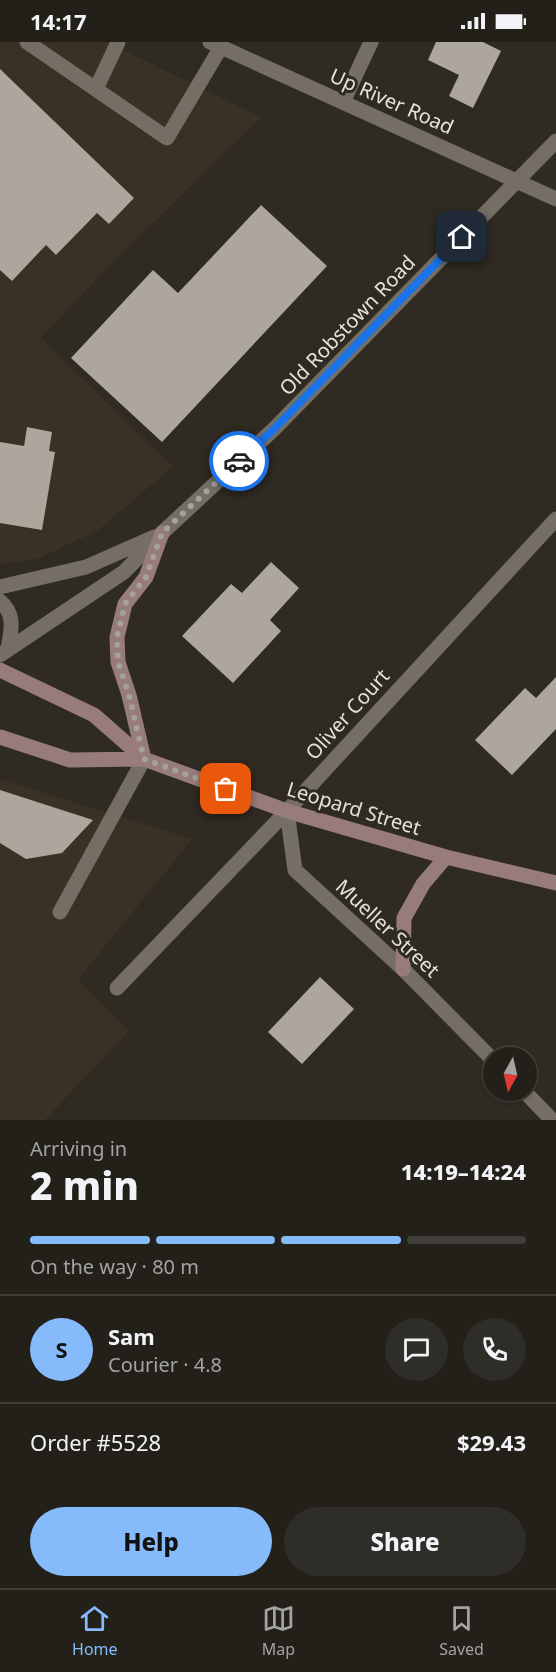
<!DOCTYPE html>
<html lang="en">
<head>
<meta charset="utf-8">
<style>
  body { margin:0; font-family:"Noto Sans",sans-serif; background:#2f2d27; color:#f1f3f6; height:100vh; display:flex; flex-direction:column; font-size:22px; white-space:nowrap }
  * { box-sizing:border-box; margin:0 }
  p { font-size:20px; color:#a3a3a2 }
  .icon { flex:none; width:33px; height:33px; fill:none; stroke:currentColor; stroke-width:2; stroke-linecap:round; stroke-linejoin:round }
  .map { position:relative; height:1078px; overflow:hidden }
  .panel { display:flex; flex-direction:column; background:#23201a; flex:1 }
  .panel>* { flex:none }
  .needle { width:39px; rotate:188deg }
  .controls { position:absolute; left:483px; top:1005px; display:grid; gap:12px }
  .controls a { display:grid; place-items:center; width:54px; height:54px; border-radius:50%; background:#23201a; box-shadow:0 2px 4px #0004,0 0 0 2px #403e39; font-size:30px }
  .pin { position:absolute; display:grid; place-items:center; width:51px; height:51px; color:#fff; margin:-26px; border-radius:12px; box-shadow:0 3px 9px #0006 }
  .courier { position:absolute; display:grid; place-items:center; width:60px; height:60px; margin:-30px; border:4px solid #1a73e8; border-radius:50%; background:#fff; color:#222; box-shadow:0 2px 8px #0007 }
  .overview em { font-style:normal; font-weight:800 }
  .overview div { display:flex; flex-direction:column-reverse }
  .overview { display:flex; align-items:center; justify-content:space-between; height:102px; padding:0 30px }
  h1 { font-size:39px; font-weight:800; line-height:45px }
  .bar { display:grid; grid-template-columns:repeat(4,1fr); gap:9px 6px; align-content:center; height:72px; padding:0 30px }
  .bar i { height:8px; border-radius:4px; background:#403e39 }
  .bar .on { background:#86bbfb }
  .bar p { grid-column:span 4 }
  .line { display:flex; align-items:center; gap:15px; padding:0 30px; border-top:2px solid #403e39 }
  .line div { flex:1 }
  .round { display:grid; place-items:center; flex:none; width:63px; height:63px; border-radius:32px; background:#2f2d27 }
  .action { display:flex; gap:12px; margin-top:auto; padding:12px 30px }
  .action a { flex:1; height:69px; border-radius:36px; background:#86bbfb; color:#111; font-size:24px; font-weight:800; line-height:69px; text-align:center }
  .action a+a { background:#2f2d27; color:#f1f3f6 }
  .status { display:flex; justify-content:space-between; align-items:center; height:42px; padding:0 30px; background:#23201a; direction:ltr }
  .status svg { height:16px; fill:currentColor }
  .dock { display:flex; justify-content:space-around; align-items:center; height:84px; border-top:2px solid #403e39; background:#23201a; font-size:16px; color:#a3a3a2 }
  .dock a { display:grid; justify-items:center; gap:3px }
  .dock .on { color:#86bbfb }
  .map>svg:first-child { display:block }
  .built { fill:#3a3023 }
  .building { fill:#ada69c }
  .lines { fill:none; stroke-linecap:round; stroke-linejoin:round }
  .service { stroke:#746e64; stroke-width:15 }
  .minor { stroke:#746e64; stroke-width:15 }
  .tertiary { stroke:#746e64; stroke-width:15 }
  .secondary { stroke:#977c79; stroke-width:15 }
  .done { stroke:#a5a19b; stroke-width:6; stroke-dasharray:0 10.8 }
  .route { stroke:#1a73e8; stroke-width:8 }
  .labels { text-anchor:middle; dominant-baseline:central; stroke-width:6; stroke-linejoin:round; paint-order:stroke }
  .street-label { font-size:20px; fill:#e5e1dc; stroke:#2f2a22 }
</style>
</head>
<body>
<div class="status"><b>14:17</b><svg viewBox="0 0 49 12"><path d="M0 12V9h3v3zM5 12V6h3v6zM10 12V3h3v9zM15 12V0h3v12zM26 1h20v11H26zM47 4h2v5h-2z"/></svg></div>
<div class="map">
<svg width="556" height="1078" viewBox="0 0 556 1078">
  <rect width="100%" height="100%" fill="#2f2a22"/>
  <path class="built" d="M0,0h107l154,75 -152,149 -68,72 132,129 -76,64 -60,28 -37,5z
    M0,737l192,60 -114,141 51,51 -84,89h-45z"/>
  <path class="building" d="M436,0h47l18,9 -28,57 -24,-12 10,-21 -31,-15z
    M0,27l134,129 -25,26 -12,-11 -41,42 -10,-10 -34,36 -12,-11z
    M261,163l66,61 -165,176 -91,-84 82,-88 25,23z
    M27,385l25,5 -3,19 6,1 -13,78 -42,-7v-81l24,4z
    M271,520l28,26 -29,32 11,11 -48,52 -51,-47 49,-52 11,9z
    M556,635v52l-44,46 -37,-35 50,-52 11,10z
    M0,748l93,30 -31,33 -36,6 -26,-16z
    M320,935l34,32 -52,55 -34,-32z"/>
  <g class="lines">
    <path class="service" d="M27,0l140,96 54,-91
      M96,47l22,-47
      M343,60l28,-60
      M60,870l84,-153"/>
    <path class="minor" d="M287,769l8,59 108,99 91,92
      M117,946l170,-177 269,-292
      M523,1048l29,30"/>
    <path class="tertiary" d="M210,0l346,157
      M0,545l86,-20 68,-30
      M0,559c16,13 11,30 8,48
      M0,613l124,-83 38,-39 112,-104 282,-288"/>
    <path class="secondary" d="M0,628l94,45 50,44
      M0,695l70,23 74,-1 143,52 159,46 110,26
      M144,717l-15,-64 -11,-33 -1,-25 8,-33 21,-27 16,-44
      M403,927l1,-51 19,-34 23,-27"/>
  </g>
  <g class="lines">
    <path class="done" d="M226,747l-82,-30 -15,-64 -11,-33 -1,-25 8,-33 21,-27 16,-44 77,-72"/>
    <path class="route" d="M239,419l35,-32 188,-192"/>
  </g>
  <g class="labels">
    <g class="street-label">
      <text transform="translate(392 59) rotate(24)">Up River Road</text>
      <text transform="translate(347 283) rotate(-46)">Old Robstown Road</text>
      <text transform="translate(347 672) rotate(-48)">Oliver Court</text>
      <text transform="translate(354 766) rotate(17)">Leopard Street</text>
      <text transform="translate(388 886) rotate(43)">Mueller Street</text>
    </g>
  </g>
</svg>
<div class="controls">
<a><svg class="needle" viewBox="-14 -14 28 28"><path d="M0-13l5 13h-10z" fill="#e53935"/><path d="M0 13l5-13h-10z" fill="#a3a3a2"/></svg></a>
</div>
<div class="pin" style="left:226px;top:747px;background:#ea580c"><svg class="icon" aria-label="bag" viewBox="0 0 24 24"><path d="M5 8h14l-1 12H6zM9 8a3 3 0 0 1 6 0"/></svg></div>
<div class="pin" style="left:462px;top:195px;background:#1f2937"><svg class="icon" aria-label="home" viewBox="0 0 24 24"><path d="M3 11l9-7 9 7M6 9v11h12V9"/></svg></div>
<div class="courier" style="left:239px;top:419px"><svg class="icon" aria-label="car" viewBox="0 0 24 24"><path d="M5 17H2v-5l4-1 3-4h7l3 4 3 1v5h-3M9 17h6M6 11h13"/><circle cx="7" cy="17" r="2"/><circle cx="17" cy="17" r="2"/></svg></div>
</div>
<section class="panel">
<div class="overview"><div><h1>2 min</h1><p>Arriving in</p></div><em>14:19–14:24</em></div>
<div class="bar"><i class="on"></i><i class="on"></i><i class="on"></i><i></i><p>On the way · 80 m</p></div>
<div class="line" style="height:108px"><b class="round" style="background:#86bbfb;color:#111">S</b><div><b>Sam</b><p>Courier · 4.8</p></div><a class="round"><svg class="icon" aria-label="chat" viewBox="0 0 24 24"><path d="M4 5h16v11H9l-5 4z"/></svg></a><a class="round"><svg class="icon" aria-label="phone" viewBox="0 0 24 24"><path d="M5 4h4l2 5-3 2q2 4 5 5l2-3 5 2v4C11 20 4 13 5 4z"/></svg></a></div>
<div class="line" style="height:78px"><div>Order #5528</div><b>$29.43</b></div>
<div class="action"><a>Help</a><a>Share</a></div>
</section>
<nav class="dock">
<a class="on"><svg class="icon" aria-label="home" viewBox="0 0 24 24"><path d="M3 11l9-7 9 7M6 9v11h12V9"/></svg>Home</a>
<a><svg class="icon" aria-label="map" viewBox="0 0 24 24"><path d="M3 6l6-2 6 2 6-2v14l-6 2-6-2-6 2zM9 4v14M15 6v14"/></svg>Map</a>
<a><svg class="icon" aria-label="saved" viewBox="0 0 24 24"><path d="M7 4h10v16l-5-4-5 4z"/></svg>Saved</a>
</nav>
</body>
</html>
